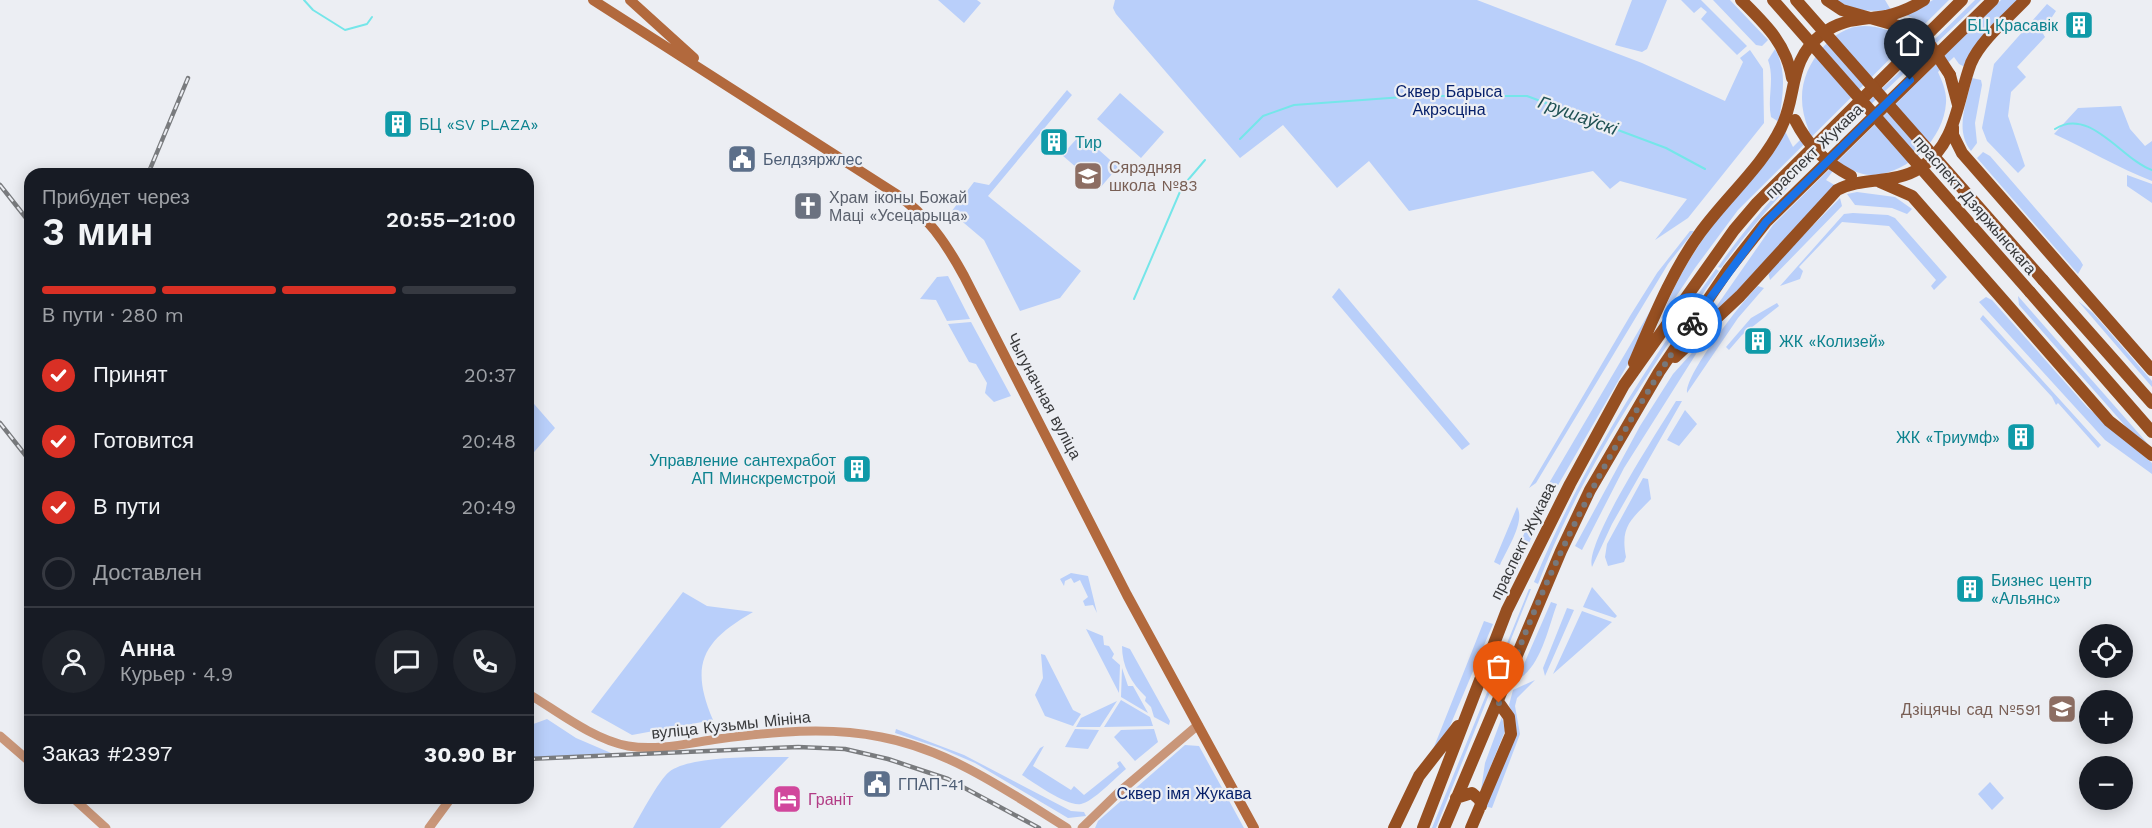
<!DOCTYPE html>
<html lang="ru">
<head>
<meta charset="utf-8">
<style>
  body { margin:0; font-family:"Work Sans",sans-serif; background:#20242c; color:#f1f3f6; height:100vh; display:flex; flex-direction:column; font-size:22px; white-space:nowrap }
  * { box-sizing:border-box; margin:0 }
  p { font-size:20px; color:#9ea1a6 }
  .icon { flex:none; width:33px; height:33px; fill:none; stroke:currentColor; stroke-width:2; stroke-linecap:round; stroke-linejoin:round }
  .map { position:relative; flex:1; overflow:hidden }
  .details { position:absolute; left:24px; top:168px; width:510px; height:636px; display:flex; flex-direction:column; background:#171b24; border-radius:18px; box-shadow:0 3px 15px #0003 }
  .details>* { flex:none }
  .controls { position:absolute; left:2079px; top:624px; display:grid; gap:12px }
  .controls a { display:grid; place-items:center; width:54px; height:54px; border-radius:50%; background:#171b24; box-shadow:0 3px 15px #0003; font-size:30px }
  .pin { position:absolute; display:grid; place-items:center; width:51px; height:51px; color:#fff; margin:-62px -26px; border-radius:50% 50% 50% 0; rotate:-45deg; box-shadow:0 0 6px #0007 }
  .pin .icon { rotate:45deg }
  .courier { position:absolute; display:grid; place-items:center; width:60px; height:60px; margin:-30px; border:4px solid #1a73e8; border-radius:50%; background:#fff; color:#222; box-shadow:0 2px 8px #0007 }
  .head em { font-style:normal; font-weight:600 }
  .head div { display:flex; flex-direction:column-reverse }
  .head { display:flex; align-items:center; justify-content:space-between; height:102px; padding:0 18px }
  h1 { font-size:39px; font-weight:600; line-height:45px }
  .bar { display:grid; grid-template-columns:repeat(4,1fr); gap:9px 6px; align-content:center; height:72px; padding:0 18px }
  .bar i { height:8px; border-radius:4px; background:#363941 }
  .bar .active { background:#d93025 }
  .bar p { grid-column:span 4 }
  .line { display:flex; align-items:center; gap:15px; padding:0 18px; border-top:2px solid #363941 }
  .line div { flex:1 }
  .round { display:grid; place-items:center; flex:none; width:63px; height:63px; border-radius:32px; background:#20242c }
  ol { padding:0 18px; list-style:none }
  li { display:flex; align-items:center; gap:18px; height:66px }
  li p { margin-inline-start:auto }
  li .icon { padding:6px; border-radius:50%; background:#d93025; color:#fff; stroke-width:4 }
  li:last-child { color:#9ea1a6 }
  li i { width:33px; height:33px; border:3px solid #363941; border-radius:50% }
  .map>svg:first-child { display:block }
  .green { fill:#b9cffa }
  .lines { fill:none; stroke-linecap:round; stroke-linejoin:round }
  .stream { stroke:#75e6e9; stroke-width:2 }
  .tertiary { stroke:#c99679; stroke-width:9 }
  .secondary { stroke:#b2693d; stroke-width:10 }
  .primary { stroke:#964f21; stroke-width:12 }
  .rail-casing { stroke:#797b7e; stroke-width:4.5 }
  .rail { stroke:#eceef3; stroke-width:2; stroke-dasharray:7; stroke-linecap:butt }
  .primary-bridge { stroke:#964f21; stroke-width:12 }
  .done { stroke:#77787b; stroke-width:6; stroke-dasharray:0 10.8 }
  .route { stroke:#1a73e8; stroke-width:8 }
  .labels { text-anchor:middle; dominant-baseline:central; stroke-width:4.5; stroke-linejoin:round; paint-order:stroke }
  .culture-label { font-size:16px; fill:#0d838f; stroke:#eceef3; text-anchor:start }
  .park-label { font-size:16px; fill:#051f69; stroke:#eceef3 }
  .street-label { font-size:16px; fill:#38393b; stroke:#eceef3 }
  .service-label { font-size:16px; fill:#4e5e75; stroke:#eceef3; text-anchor:start }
  .education-label { font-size:16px; fill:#785e54; stroke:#eceef3; text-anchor:start }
  .worship-label { font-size:16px; fill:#5b616d; stroke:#eceef3; text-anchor:start }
  .hotel-label { font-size:16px; fill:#b23c85; stroke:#eceef3; text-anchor:start }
  .water-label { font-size:18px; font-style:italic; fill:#1f5153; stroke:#eceef3 }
</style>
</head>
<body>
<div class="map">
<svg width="2152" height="828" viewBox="0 0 2152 828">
  <rect width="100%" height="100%" fill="#eceef3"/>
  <path class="green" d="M938,0h39l4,3 -17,20z
    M1115,0h362l165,63 83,38 18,-39 -3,-4 10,-8 13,19 1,54 -76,95 -33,22 32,-41 -67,-18 -10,8 -17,-18 -184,40 -40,-50 -32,27 -54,-63 -43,33 -124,-144 -3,-6z
    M1632,0h35l-20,49 -5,3 -27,-7z
    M1681,0h20l46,46 -10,9 -36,-36 6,-7 -6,-5 -7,6z
    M1713,0h17l38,40 -6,6 -6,-1z
    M1835,0h50l6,10c-21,2 -38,1 -56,-10z
    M1933,0h16l-211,210 -43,58 -34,51c26,-71 72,-119 118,-177l6,-11 8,16 16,-16c-13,-32 -8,-59 15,-85 11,-11 23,-20 40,-20 16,0 30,6 44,13l16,-16 -18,-8z
    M1975,0h6c-87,86 -189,169 -260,268l-3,-1c71,-102 170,-180 257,-267z
    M2001,0h18l-54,67 -6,-3 -5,-7 -16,15c4,9 9,20 8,31 -2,35 -37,70 -72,72 -12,1 -25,-6 -35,-12l-13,17 12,7 -138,143 73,-105z
    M2047,4l9,7 -14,21 3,5 -28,30 9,10 -15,15 -3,24 17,50 -7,7 -31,-32 -5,-13 12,-64z
    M1775,49c13,22 7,49 4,73l-8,-5c-4,-19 4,-38 -3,-57z
    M1972,78l9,2 1,5 -7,38 2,20 -6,8c-17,-21 -4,-49 1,-73z
    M1067,90l5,5 -84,101 93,75 -21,27 -40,13 -36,-71 -33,-28 23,-30 15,3z
    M1120,93l44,39 -23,26 -44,-39z
    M2121,106l9,23 15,17 7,-5v40c-34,-13 -65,-32 -98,-47l24,-26z
    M1081,134l37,33 -18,21 -38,-33z
    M1983,152l7,4 90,104 3,5 -5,9 -101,-116z
    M2127,175l25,9v19l-25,-17z
    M1857,192l38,5 17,12 -5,5 -15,-6 -37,-3 -8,-11z
    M1840,198l2,8 -72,74 -2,-8 4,-5z
    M1853,213l35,2 7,3 52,59 -13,13 -3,-4 5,-6 -47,-54 -47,-4 -43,45 4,4 -3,8 -20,7 64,-72z
    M1690,231h4l-26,33 -132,219 -7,5 101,-172 27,-43z
    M1716,269l3,2c-68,95 -140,204 -181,313l-4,-2c45,-111 112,-216 182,-313z
    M948,276l22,43 -23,2 -11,-21 -16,-1 17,-22z
    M1758,286l6,2 -26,30 -51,75c-2,-19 56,-93 71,-107z
    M1339,288l131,156 -8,6 -130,-153z
    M2018,296l130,148 -20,-15 -109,-124z
    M1986,297l6,3 95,107 65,56v11l-47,-34 -126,-138z
    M1656,301l-24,56 -90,156 -25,58 -7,-3 25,-61z
    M2078,301l15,12 59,68v6z
    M1777,303l2,3 -37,29 -13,15 -3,-3 25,-29z
    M1983,315l118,130 -3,3 -40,-45 -2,2 -4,-8 -72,-78z
    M971,322l40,74 -17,6 -9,-9 2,-10 -11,-19 -7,-2 -21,-38z
    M1708,335l-84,133 -42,82 -7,-4 65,-120 33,-52z
    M528,397l27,31 -27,31z
    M1676,401h6l-70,123 -20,43c-8,-24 68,-139 84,-166z
    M1685,410l12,14 -18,22 -12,-6z
    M1643,478l5,1 3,20c-20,21 -31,27 -25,58l-2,5 -16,4 -3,-9 2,-13z
    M1517,507c9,14 -11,44 -17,58l-6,-3z
    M1071,573l17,3 9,37 -4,-8 -8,1 -2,-5 5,-4 -8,-17 -6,3 -3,-5 -6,3 -1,5 -4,-7z
    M1592,587l25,29 -2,2 -32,-11z
    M1529,589h2l-95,239h-4z
    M683,592l24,14 46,6c-50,29 -64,52 -40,108l-81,15 -41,-23z
    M1551,602l6,2c-9,24 -16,63 -40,76z
    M1567,608l7,2 -29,66 -2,-8z
    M1582,611l30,11 -59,52z
    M1484,621l9,3 -46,109 -15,19z
    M1086,629l17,7 1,9 5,1 5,8 -2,4 8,7 -1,28z
    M1122,646l8,3 40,72 -1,4 -15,-8 -3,-10 -6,-6 1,-4c-15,-14 -24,-31 -24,-51z
    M1041,654l4,1 28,55 8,4 -8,12 -28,-10 -10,-21 8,-17z
    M1122,668l6,18h5l15,27 -27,-16z
    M1535,680l-18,18 -2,8 5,28 -28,74 -8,-2 30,-89 -5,-12 4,-15z
    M1121,700l29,17 3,9 -49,1z
    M1117,701l-17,26h-24l5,-9z
    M1502,717l3,14 -24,59 4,-27z
    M547,719l29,19 35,15 -83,5v-32z
    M896,729l68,26 107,56 13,1 2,4 -18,2 -93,-55 -35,-15 -45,-15z
    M1075,729l24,1 -11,19 -23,-2z
    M1154,729l4,13 -23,19 -21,-24 7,-7z
    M1185,745l14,1 45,82h-149l3,-7z
    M1044,746l-11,20 38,24 3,-4 10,9 35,-28 -2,-4 3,-2 6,8c-10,8 -33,33 -45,35 -13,3 -47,-21 -59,-29l18,-27z
    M789,757l-69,71h-87c7,-12 26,-48 36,-56 21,-17 93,-15 120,-15z
    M1990,782l14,16 -12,12 -14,-16z"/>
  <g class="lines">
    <path class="stream" d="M304,0l9,10 32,20 22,-6 5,-7
      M2055,129c35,-23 67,31 97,41
      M1240,139l23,-23 31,-11 123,-9h110l139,52 39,21
      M1134,299l48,-112 23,-27"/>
    <path class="tertiary" d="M528,701l4,-5c29,18 63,44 96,50 30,5 61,-3 90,-7 55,-7 109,-13 163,-2 69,13 128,55 186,91
      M0,736l30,26
      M73,798l33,30
      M429,828l22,-30
      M1082,828l36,-35 80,-68"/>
    <path class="secondary" d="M593,0l303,194c31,21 50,49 68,82l163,319 127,233
      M630,0l64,58"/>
    <path class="primary" d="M1741,0c24,24 45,43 51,78
      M1827,0l15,10 60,17
      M1950,75l8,30
      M1953,127v8l9,18 190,217
      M1880,182l32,14 197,225 43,34
      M2043,280l109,123
      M2030,292l122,140
      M1675,357l65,-61 97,-106c26,-14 57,-5 83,-22 37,-24 37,-68 51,-105 10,-23 37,-45 54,-63
      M1634,363c19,-44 38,-92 66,-130 26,-36 62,-66 81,-105 17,-33 6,-67 41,-94 20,-16 40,-14 64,-18 13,-3 27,-9 38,-16
      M1456,798l16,-5 8,7 1,6
      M1394,828l25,-52 39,-50
      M1423,828l84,-218 63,-126 54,-99 110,-155 23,-27 205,-203
      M1444,828l117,-277 29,-61 69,-118 69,-102 38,-48 227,-222
      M1471,828l40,-94 -2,-17 -10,-14"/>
    <g class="rail-casing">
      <path id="rail" d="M148,174l40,-96
        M0,185l30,38
        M0,423l30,38
        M528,759l270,-12 47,2 43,10 60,20 91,49"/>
    </g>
    <use href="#rail" class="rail"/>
    <path class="primary-bridge" d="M1773,0l257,292
      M1796,0l247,280
      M1902,27l27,16 21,32
      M1795,120c13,26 30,42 56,56"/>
  </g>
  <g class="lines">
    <path class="done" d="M1499,703c47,-135 113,-261 193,-380"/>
    <path class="route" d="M1692,323l74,-101 144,-142"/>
  </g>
  <defs>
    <g id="building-square" transform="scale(1.5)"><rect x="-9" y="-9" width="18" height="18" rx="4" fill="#0f9aa8" stroke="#eceef3"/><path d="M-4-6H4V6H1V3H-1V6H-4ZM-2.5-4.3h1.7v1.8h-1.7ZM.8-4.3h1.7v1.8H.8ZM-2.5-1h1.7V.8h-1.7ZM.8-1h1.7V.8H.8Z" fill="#fff"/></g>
    <g id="civic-square" transform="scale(1.5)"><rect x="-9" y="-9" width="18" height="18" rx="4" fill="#5c6f8a" stroke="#eceef3"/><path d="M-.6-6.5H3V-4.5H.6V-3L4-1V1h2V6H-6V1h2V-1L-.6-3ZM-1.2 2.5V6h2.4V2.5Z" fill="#fff"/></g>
    <g id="school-square" transform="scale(1.5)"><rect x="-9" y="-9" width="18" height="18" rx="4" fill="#8d6e63" stroke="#eceef3"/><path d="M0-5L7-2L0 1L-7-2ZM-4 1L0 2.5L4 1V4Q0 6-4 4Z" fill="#fff"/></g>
    <g id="church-square" transform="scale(1.5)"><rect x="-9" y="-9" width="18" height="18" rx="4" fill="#6b7280" stroke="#eceef3"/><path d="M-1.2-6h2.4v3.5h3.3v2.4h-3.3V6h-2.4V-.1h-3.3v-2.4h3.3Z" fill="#fff"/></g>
    <g id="hotel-square" transform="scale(1.5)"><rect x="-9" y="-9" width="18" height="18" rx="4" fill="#d1479c" stroke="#eceef3"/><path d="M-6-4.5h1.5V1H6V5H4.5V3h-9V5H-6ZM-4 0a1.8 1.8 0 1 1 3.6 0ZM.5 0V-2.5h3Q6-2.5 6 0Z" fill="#fff"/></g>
  </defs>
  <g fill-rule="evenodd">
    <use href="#building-square" x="2079" y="25"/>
    <use href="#building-square" x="398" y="124"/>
    <use href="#building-square" x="1054" y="142"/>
    <use href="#civic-square" x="742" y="159"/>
    <use href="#school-square" x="1088" y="176"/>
    <use href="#church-square" x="808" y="206"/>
    <use href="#building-square" x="1758" y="341"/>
    <use href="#building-square" x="2021" y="437"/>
    <use href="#building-square" x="857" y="469"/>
    <use href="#building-square" x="1970" y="589"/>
    <use href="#school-square" x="2062" y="709"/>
    <use href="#civic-square" x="877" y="784"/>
    <use href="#hotel-square" x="787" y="799"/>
  </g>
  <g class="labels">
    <g class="culture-label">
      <text x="2058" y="25" text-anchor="end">БЦ Красавік</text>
      <text x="419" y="124">БЦ «SV PLAZA»</text>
      <text x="1075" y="142">Тир</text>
      <text x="1779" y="341">ЖК «Колизей»</text>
      <text x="2000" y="437" text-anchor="end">ЖК «Триумф»</text>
      <text x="836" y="460" text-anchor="end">Управление сантехработ<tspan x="836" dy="18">АП Минскремстрой</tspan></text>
      <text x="1991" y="580">Бизнес центр<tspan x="1991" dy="18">«Альянс»</tspan></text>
    </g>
    <g class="park-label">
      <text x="1449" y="91">Сквер Барыса<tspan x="1449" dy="18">Акрэсціна</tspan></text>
      <text x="1184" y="793">Сквер імя Жукава</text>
    </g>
    <g class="street-label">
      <text transform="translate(1814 151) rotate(-44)">праспект Жукава</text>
      <text transform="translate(1975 205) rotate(49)">праспект Дзяржынскага</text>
      <text transform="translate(1044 396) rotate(62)">Чыгуначная вуліца</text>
      <text transform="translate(1523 541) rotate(-64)">праспект Жукава</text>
      <text transform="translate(731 725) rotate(-6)">вуліца Кузьмы Мініна</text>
    </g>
    <g class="service-label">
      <text x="763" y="159">Белдзяржлес</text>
      <text x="898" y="784">ГПАП-41</text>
    </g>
    <g class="education-label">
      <text x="1109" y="167">Сярэдняя<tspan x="1109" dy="18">школа №83</tspan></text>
      <text x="2041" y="709" text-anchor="end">Дзіцячы сад №591</text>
    </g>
    <g class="worship-label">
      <text x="829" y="197">Храм іконы Божай<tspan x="829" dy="18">Маці «Усецарыца»</tspan></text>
    </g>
    <g class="hotel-label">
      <text x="808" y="799">Граніт</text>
    </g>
    <g class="water-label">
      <text transform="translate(1578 115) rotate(20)">Грушаўскі</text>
    </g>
  </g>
</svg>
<div class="controls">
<a><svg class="icon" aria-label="locate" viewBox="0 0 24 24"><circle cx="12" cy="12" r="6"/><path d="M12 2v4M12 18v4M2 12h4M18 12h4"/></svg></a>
<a>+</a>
<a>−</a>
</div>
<div class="pin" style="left:1499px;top:703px;background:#ea580c"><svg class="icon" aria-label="bag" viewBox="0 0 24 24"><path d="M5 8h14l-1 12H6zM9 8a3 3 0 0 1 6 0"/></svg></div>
<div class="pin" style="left:1910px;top:80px;background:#1f2937"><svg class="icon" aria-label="home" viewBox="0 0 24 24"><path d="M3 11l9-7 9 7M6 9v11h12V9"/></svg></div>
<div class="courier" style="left:1692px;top:323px"><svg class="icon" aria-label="bike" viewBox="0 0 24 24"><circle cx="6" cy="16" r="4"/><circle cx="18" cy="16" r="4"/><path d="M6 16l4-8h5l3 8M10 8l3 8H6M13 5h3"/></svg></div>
<section class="details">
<div class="head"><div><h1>3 мин</h1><p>Прибудет через</p></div><em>20:55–21:00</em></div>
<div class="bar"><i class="active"></i><i class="active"></i><i class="active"></i><i></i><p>В пути · 280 m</p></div>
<ol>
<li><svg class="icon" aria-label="check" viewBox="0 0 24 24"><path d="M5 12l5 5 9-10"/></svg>Принят<p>20:37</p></li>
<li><svg class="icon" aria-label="check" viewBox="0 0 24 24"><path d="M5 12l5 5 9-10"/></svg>Готовится<p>20:48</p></li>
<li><svg class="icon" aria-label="check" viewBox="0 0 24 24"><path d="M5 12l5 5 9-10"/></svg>В пути<p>20:49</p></li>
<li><i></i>Доставлен</li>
</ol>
<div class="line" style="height:108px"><a class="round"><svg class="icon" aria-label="person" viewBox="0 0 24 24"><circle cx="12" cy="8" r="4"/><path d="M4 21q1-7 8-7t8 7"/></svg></a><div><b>Анна</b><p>Курьер · 4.9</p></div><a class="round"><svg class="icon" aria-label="chat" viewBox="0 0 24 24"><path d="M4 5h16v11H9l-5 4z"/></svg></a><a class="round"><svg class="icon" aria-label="phone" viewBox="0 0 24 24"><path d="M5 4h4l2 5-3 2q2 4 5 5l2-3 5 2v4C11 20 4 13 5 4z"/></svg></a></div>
<div class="line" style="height:78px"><div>Заказ #2397</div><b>30.90 Br</b></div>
</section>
</div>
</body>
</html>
